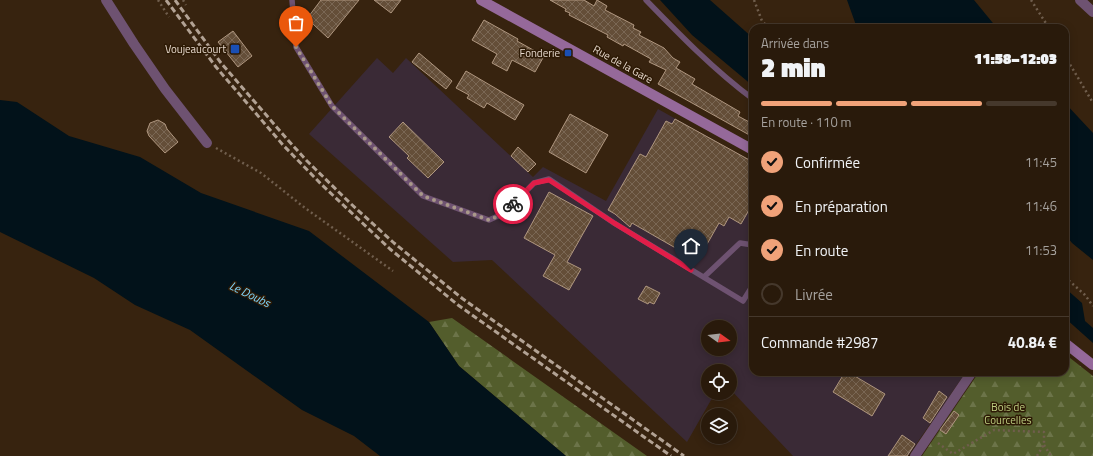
<!DOCTYPE html>
<html lang="fr">
<head>
<meta charset="utf-8">
<style>
  body { margin:0; font-family:"Titillium Web",sans-serif; background:#352719; color:#f1f3f6; height:100vh; display:flex; flex-direction:column; font-size:15px; white-space:nowrap }
  * { box-sizing:border-box; margin:0 }
  p { font-size:13px; color:#a5a19d }
  .icon { flex:none; width:22px; height:22px; fill:none; stroke:currentColor; stroke-width:2; stroke-linecap:round; stroke-linejoin:round }
  .map { position:relative; flex:1; overflow:hidden }
  .drawer { position:absolute; left:749px; top:24px; width:320px; height:352px; display:flex; flex-direction:column; background:#291a0b; border-radius:12px; box-shadow:0 2px 10px #0003,0 0 0 1px #45382c }
  .drawer>* { flex:none }
  .needle { width:26px; rotate:105deg }
  .tools { position:absolute; left:701px; top:320px; display:grid; gap:8px }
  .tools a { display:grid; place-items:center; width:36px; height:36px; border-radius:50%; background:#291a0b; box-shadow:0 2px 10px #0003,0 0 0 1px #45382c; font-size:20px }
  .pin { position:absolute; display:grid; place-items:center; width:34px; height:34px; color:#fff; margin:-41px -17px; border-radius:50% 50% 50% 0; rotate:-45deg; box-shadow:0 0 4px #0007 }
  .pin .icon { rotate:45deg }
  .courier { position:absolute; display:grid; place-items:center; width:40px; height:40px; margin:-20px; border:3px solid #e11d48; border-radius:50%; background:#fff; color:#222; box-shadow:0 1px 5px #0007 }
  .headline em { font-style:normal; font-weight:800 }
  .headline div { display:flex; flex-direction:column-reverse }
  .headline { display:flex; align-items:center; justify-content:space-between; height:68px; padding:0 12px }
  h1 { font-size:26px; font-weight:800; line-height:30px }
  .bar { display:grid; grid-template-columns:repeat(4,1fr); gap:6px 4px; align-content:center; height:48px; padding:0 12px }
  .bar i { height:5px; border-radius:3px; background:#45382c }
  .bar .current { background:#f0a279 }
  .bar p { grid-column:span 4 }
  .line { display:flex; align-items:center; gap:10px; padding:0 12px; border-top:1px solid #45382c }
  .line div { flex:1 }
  ol { padding:0 12px; list-style:none }
  li { display:flex; align-items:center; gap:12px; height:44px }
  li p { margin-inline-start:auto }
  li .icon { padding:4px; border-radius:50%; background:#f0a279; color:#111; stroke-width:4 }
  li:last-child { color:#a5a19d }
  li i { width:22px; height:22px; border:2px solid #45382c; border-radius:50% }
  .map>svg:first-child { display:block }
  .industrial { fill:#3a2a36; fill-rule:evenodd }
  .forest { fill:url(#forest-firs) }
  .water { fill:#02121a }
  .building { fill:url(#building-cross-hatch); stroke:#af967f }
  .lines { fill:none; stroke-linecap:round; stroke-linejoin:round }
  .path { stroke:#705e4d; stroke-width:2.5; stroke-dasharray:2 3; stroke-linecap:butt }
  .service { stroke:#6e5271; stroke-width:5.5 }
  .minor { stroke:#6e5271; stroke-width:10 }
  .secondary { stroke:#95699a; stroke-width:10 }
  .rail { stroke:#b2a294; stroke-width:3; stroke-dasharray:6 3; stroke-linecap:butt }
  .done { stroke:#a9998a; stroke-width:4; stroke-dasharray:0 7.2 }
  .route { stroke:#e11d48; stroke-width:5 }
  .transit-dot { fill:#1a4fb4; stroke:#2d1a05; stroke-width:1.5 }
  .labels { text-anchor:middle; dominant-baseline:central; stroke-width:3; stroke-linejoin:round; paint-order:stroke }
  .poi-label { font-size:11px; fill:#e6d8cc; stroke:#2d1a05; text-anchor:end }
  .street-label { font-size:11px; fill:#e6d8cc; stroke:#2d1a05 }
  .park-label { font-size:11px; fill:#bdcd81; stroke:#2d1a05 }
  .water-label { font-size:12px; font-style:italic; fill:#7fd7ff; stroke:#2d1a05 }
</style>
</head>
<body>
<div class="map">
<svg width="1093" height="456" viewBox="0 0 1093 456">
  <defs>
    <pattern id="forest-firs" width="22" height="20" patternUnits="userSpaceOnUse"><rect width="22" height="20" fill="#535d2c"/><path d="M5 1l3.5 6h-7zM16 11l3.5 6h-7z" fill="#6c7449"/></pattern>
    <pattern id="building-cross-hatch" width="8" height="8" patternUnits="userSpaceOnUse"><rect width="8" height="8" fill="#644e38"/><path d="M0 0l8 8M0 8l8-8" fill="none" stroke="#7a6754"/></pattern>
  </defs>
  <rect width="100%" height="100%" fill="#37230f"/>
  <path class="industrial" d="M377,58l16,15 13,-15 127,119 10,-10 63,34 52,-92 95,53v210h213l-58,84h-115l-63,-67v-18h-22v22h7l-28,49 -195,-182 -39,2 -144,-128zM708,327h22v22h-22z"/>
  <path class="forest" d="M452,318l195,138h-81l-107,-90 -30,-44z
    M1065,354l28,22v80h-171l57,-84h86z"/>
  <path class="water" d="M660,0h50l43,38v48l-61,-51z
    M847,0h127l23,28h-140z
    M0,100l17,2 52,34 71,21 61,36 108,38 120,91 30,44 107,90h-186l-26,-20 -52,-26 -112,-80 -55,-25 -41,-27 -94,-46z
    M1065,103l28,30v127l-21,-17 -7,-9z
    M1065,288l17,15 3,18 8,7v15l-28,-25z"/>
  <path class="building" d="M321,0h38l-31,38 -15,-14 -4,-8z
    M374,0h27l-10,13z
    M550,0h34l10,6 3,-6 10,6 -2,4 29,15 -1,3 8,4 -2,3 25,13 9,10 7,4 -4,6 19,11 -3,5 48,28 -2,4 15,8v13l-95,-53 8,-14 -17,-8 2,-3 -27,-15 -1,2 -16,-9 1,-2 -39,-20 1,-2 -5,-2 1,-2z
    M484,20l34,19 -1,2 27,15 -9,16 -23,-12 -5,11 -15,-8 5,-9 -25,-14z
    M233,31l19,25 -14,11 -20,-25z
    M419,53l33,28 -6,8 -34,-27z
    M466,71l58,34 -9,15 -28,-17 -3,5 -17,-10 2,-3 -13,-7z
    M570,114l38,21 -22,38 -37,-21z
    M675,119l78,43v41l-12,21 -12,-7 -5,9 -5,-3 -13,23 -4,-3 -9,15 -61,-35 -2,4 -15,-13 -7,-4 32,-56 6,3 20,-36 6,3z
    M158,120l7,4 2,5 11,13 -13,11 -16,-17 -2,-5 3,-8z
    M403,122l41,40 -16,16 -21,-20 2,-2 -20,-19z
    M518,147l18,17 -8,8 -17,-16z
    M549,192l44,24 -26,46 14,7 -12,21 -26,-14 12,-21 -31,-17z
    M646,286l14,7 -6,11 -5,-2 -1,2 -10,-5z
    M845,372h3l37,22 -13,22 -39,-24z
    M939,391l8,6 -17,26 -7,-5z
    M954,411l5,4 -13,19 -6,-4z
    M902,435l13,9 -8,12h-19z"/>
  <g class="lines">
    <path class="path" d="M158,0l11,17
      M183,0l3,5
      M754,0l8,21 7,7
      M1031,0l18,28
      M1065,56l28,47
      M216,148l45,25 44,35 88,63
      M1065,277l20,18 8,11
      M938,443l15,11 41,-24 50,2v12l-7,12
      M1044,445l7,11"/>
    <path class="service" d="M292,0l4,47 36,59 91,90 66,24 16,-7 29,-30 15,-4 65,44 129,78 10,-16
      M646,0c34,35 68,70 107,99
      M704,277l36,-34 13,2"/>
    <path class="minor" d="M106,0l28,44 31,45 42,54
      M1080,0l13,12
      M915,456l57,-84"/>
    <path class="secondary" d="M481,0l272,150
      M1065,343l28,22"/>
    <path class="rail" d="M166,0l50,67 67,78 38,39 69,65 68,56 213,151
      M175,0l46,63 66,76 19,21 44,43 44,40 69,56 221,157"/>
  </g>
  <g class="lines">
    <path class="done" d="M296,47l36,59 91,90 66,24 17,-7 7,-9"/>
    <path class="route" d="M513,204l21,-21 15,-3 65,43 77,47"/>
  </g>
  <g class="transit-dot">
    <rect x="230" y="44" width="10" height="10" rx="2"/>
    <rect x="564" y="49" width="8" height="8" rx="2"/>
  </g>
  <g class="labels">
    <g class="poi-label">
      <text x="226" y="49">Voujeaucourt</text>
      <text x="560" y="53">Fonderie</text>
    </g>
    <g class="street-label">
      <text transform="translate(623 64) rotate(29)">Rue de la Gare</text>
    </g>
    <g class="park-label">
      <text x="1008" y="407">Bois de<tspan x="1008" dy="13">Courcelles</tspan></text>
    </g>
    <g class="water-label">
      <text transform="translate(250 294) rotate(26)">Le Doubs</text>
    </g>
  </g>
</svg>
<div class="tools">
<a><svg class="needle" viewBox="-14 -14 28 28"><path d="M0-13l5 13h-10z" fill="#e53935"/><path d="M0 13l5-13h-10z" fill="#a5a19d"/></svg></a>
<a><svg class="icon" aria-label="locate" viewBox="0 0 24 24"><circle cx="12" cy="12" r="6"/><path d="M12 2v4M12 18v4M2 12h4M18 12h4"/></svg></a>
<a><svg class="icon" aria-label="layers" viewBox="0 0 24 24"><path d="M12 4l9 5-9 5-9-5zM3 14l9 5 9-5"/></svg></a>
</div>
<div class="pin" style="left:296px;top:47px;background:#ea580c"><svg class="icon" aria-label="bag" viewBox="0 0 24 24"><path d="M5 8h14l-1 12H6zM9 8a3 3 0 0 1 6 0"/></svg></div>
<div class="pin" style="left:691px;top:270px;background:#1f2937"><svg class="icon" aria-label="home" viewBox="0 0 24 24"><path d="M3 11l9-7 9 7M6 9v11h12V9"/></svg></div>
<div class="courier" style="left:513px;top:204px"><svg class="icon" aria-label="bike" viewBox="0 0 24 24"><circle cx="6" cy="16" r="4"/><circle cx="18" cy="16" r="4"/><path d="M6 16l4-8h5l3 8M10 8l3 8H6M13 5h3"/></svg></div>
<section class="drawer">
<div class="headline"><div><h1>2 min</h1><p>Arrivée dans</p></div><em>11:58–12:03</em></div>
<div class="bar"><i class="current"></i><i class="current"></i><i class="current"></i><i></i><p>En route · 110 m</p></div>
<ol>
<li><svg class="icon" aria-label="check" viewBox="0 0 24 24"><path d="M5 12l5 5 9-10"/></svg>Confirmée<p>11:45</p></li>
<li><svg class="icon" aria-label="check" viewBox="0 0 24 24"><path d="M5 12l5 5 9-10"/></svg>En préparation<p>11:46</p></li>
<li><svg class="icon" aria-label="check" viewBox="0 0 24 24"><path d="M5 12l5 5 9-10"/></svg>En route<p>11:53</p></li>
<li><i></i>Livrée</li>
</ol>
<div class="line" style="height:52px"><div>Commande #2987</div><b>40.84 €</b></div>
</section>
</div>
</body>
</html>
